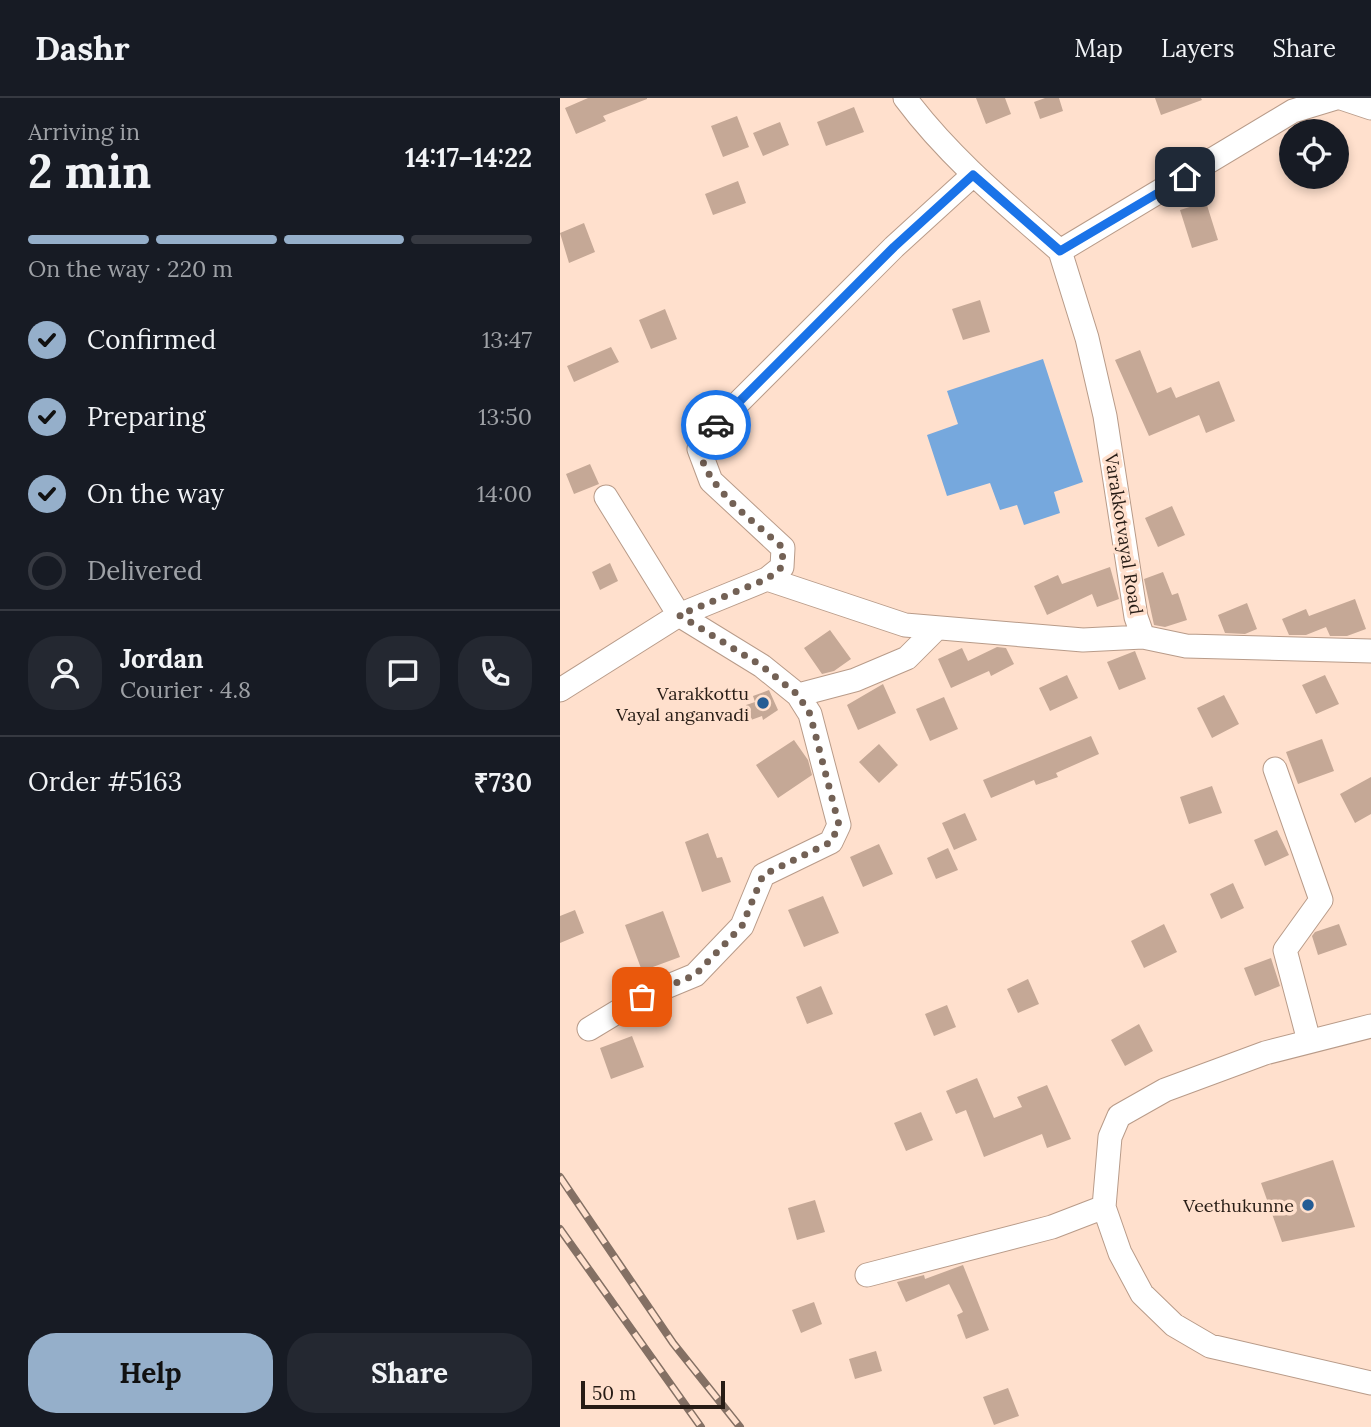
<!DOCTYPE html>
<html lang="en">
<head>
<meta charset="utf-8">
<style>
  body { margin:0; font-family:Lora,serif; background:#242831; color:#f1f3f6; height:100vh; display:flex; flex-direction:column; font-size:26px; white-space:nowrap }
  * { box-sizing:border-box; margin:0 }
  p { font-size:23px; color:#9ea1a6 }
  .icon { flex:none; width:38px; height:38px; fill:none; stroke:currentColor; stroke-width:2; stroke-linecap:round; stroke-linejoin:round }
  .map { position:relative; flex:1; overflow:hidden }
  .details { display:flex; flex-direction:column; background:#171b24; width:560px }
  .details>* { flex:none }
  .tools { position:absolute; left:719px; top:21px; display:grid; gap:14px }
  .tools a { display:grid; place-items:center; width:70px; height:70px; border-radius:50%; background:#171b24; box-shadow:0 4px 10px #0003; font-size:35px }
  .scale { position:absolute; left:21px; bottom:18px; width:144px; box-sizing:border-box; padding-left:7px; border:4px solid #271c15; border-top:0; font-size:19px; line-height:24px; white-space:nowrap; color:#271c15; -webkit-text-stroke:5px #ffe0cd; paint-order:stroke }
  .pin { position:absolute; display:grid; place-items:center; width:60px; height:60px; color:#fff; margin:-30px; border-radius:14px; box-shadow:0 4px 10px #0006 }
  .courier { position:absolute; display:grid; place-items:center; width:70px; height:70px; margin:-35px; border:5px solid #1a73e8; border-radius:50%; background:#fff; color:#222; box-shadow:0 2px 9px #0007 }
  .summary em { font-style:normal; font-weight:700 }
  .summary div { display:flex; flex-direction:column-reverse }
  .summary { display:flex; align-items:center; justify-content:space-between; height:119px; padding:0 28px }
  h1 { font-size:46px; font-weight:700; line-height:52px }
  .bar { display:grid; grid-template-columns:repeat(4,1fr); gap:10px 7px; align-content:center; height:84px; padding:0 28px }
  .bar i { height:9px; border-radius:5px; background:#363941 }
  .bar .current { background:#95afca }
  .bar p { grid-column:span 4 }
  .line { display:flex; align-items:center; gap:18px; padding:0 28px; border-top:2px solid #363941 }
  .line div { flex:1 }
  .round { display:grid; place-items:center; flex:none; width:74px; height:74px; border-radius:28px; background:#242831 }
  ol { padding:0 28px; list-style:none }
  li { display:flex; align-items:center; gap:21px; height:77px }
  li p { margin-inline-start:auto }
  li .icon { padding:7px; border-radius:50%; background:#95afca; color:#111; stroke-width:4 }
  li:last-child { color:#9ea1a6 }
  li i { width:38px; height:38px; border:4px solid #363941; border-radius:50% }
  .cta { display:flex; gap:14px; margin-top:auto; padding:14px 28px }
  .cta a { flex:1; height:80px; border-radius:28px; background:#95afca; color:#111; font-size:28px; font-weight:700; line-height:80px; text-align:center }
  .cta a+a { background:#242831; color:#f1f3f6 }
  header { display:flex; align-items:center; gap:42px; box-sizing:border-box; height:98px; padding:0 35px; background:#171b24; border-bottom:2px solid #363941 }
  header strong { font-size:33px }
  nav { display:flex; gap:38px; margin-inline-start:auto; font-size:24px }
  main { display:flex; flex:1; min-height:0 }
  .map>svg:first-child { display:block }
  .water { fill:#76a8dd }
  .building { fill:#c5a896 }
  .lines { fill:none; stroke-linecap:round; stroke-linejoin:round }
  .minor-casing { stroke:#b89b89; stroke-width:25 }
  .minor { stroke:#fff; stroke-width:23 }
  .rail-casing { stroke:#847064; stroke-width:8 }
  .rail { stroke:#ffe0cd; stroke-width:5; stroke-dasharray:16; stroke-linecap:butt }
  .done { stroke:#736155; stroke-width:7; stroke-dasharray:0 12.6 }
  .route { stroke:#1a73e8; stroke-width:9 }
  .poi-dot { fill:#245c94; stroke:#ffe0cd; stroke-width:2.5 }
  .labels { text-anchor:middle; dominant-baseline:central; stroke-width:7; stroke-linejoin:round; paint-order:stroke }
  .street-label { font-size:18px; fill:#271c15; stroke:#ffe0cd }
  .poi-label { font-size:18px; fill:#271c15; stroke:#ffe0cd; text-anchor:end }
</style>
</head>
<body>
<header>
<strong>Dashr</strong>
<nav><a>Map</a><a>Layers</a><a>Share</a></nav>
</header>
<main>
<section class="details">
<div class="summary"><div><h1>2 min</h1><p>Arriving in</p></div><em>14:17–14:22</em></div>
<div class="bar"><i class="current"></i><i class="current"></i><i class="current"></i><i></i><p>On the way · 220 m</p></div>
<ol>
<li><svg class="icon" aria-label="check" viewBox="0 0 24 24"><path d="M5 12l5 5 9-10"/></svg>Confirmed<p>13:47</p></li>
<li><svg class="icon" aria-label="check" viewBox="0 0 24 24"><path d="M5 12l5 5 9-10"/></svg>Preparing<p>13:50</p></li>
<li><svg class="icon" aria-label="check" viewBox="0 0 24 24"><path d="M5 12l5 5 9-10"/></svg>On the way<p>14:00</p></li>
<li><i></i>Delivered</li>
</ol>
<div class="line" style="height:126px"><a class="round"><svg class="icon" aria-label="person" viewBox="0 0 24 24"><circle cx="12" cy="8" r="4"/><path d="M4 21q1-7 8-7t8 7"/></svg></a><div><b>Jordan</b><p>Courier · 4.8</p></div><a class="round"><svg class="icon" aria-label="chat" viewBox="0 0 24 24"><path d="M4 5h16v11H9l-5 4z"/></svg></a><a class="round"><svg class="icon" aria-label="phone" viewBox="0 0 24 24"><path d="M5 4h4l2 5-3 2q2 4 5 5l2-3 5 2v4C11 20 4 13 5 4z"/></svg></a></div>
<div class="line" style="height:91px"><div>Order #5163</div><b>₹730</b></div>
<div class="cta"><a>Help</a><a>Share</a></div>
</section>
<div class="map">
<svg width="811" height="1329" viewBox="0 0 811 1329">
  <rect width="100%" height="100%" fill="#ffe0cd"/>
  <path class="water" d="M483,261l40,123 -29,10 6,21 -36,12 -7,-20 -17,5 -10,-27 -43,13 -20,-61 31,-11 -11,-33z"/>
  <path class="building" d="M28,0h59v1l-44,17 3,5 -30,13 -11,-26z
    M416,0h29l6,16 -25,10z
    M485,0h14l4,13 -23,8 -6,-17z
    M595,0h46l1,2 -41,15z
    M294,9l10,25 -38,14 -9,-24z
    M177,18l12,31 -26,10 -12,-31z
    M220,24l9,23 -26,11 -10,-23z
    M178,83l8,22 -33,12 -8,-21z
    M646,104l12,38 -26,8 -12,-38z
    M24,125l11,29 -26,11 -9,-30z
    M420,202l10,32 -27,8 -11,-31z
    M105,211l12,30 -26,10 -12,-29z
    M51,249l8,15 -45,20 -7,-16z
    M580,252l17,43 14,-6 5,11 43,-17 16,40 -29,12 -7,-18 -50,21 -34,-76z
    M30,366l9,20 -25,10 -8,-20z
    M612,408l13,29 -27,12 -13,-29z
    M50,465l8,18 -18,9 -8,-18z
    M550,469l9,32 -22,8 -5,-13 -45,21 -13,-29 24,-11 4,9z
    M603,474l9,23 6,-2 9,27 -22,7 -11,-2 -10,-46z
    M795,501l11,30 -19,7h-17l-4,-9 -20,8h-17l-7,-16 24,-10 3,7z
    M687,505l10,26 -12,5 -20,-1 -7,-18z
    M270,532l21,29 -17,12 -12,3 -18,-26z
    M437,549l9,1 8,16 -23,12 -2,-5 -38,17 -13,-29 24,-11 6,13z
    M575,553l11,28 -27,11 -12,-28z
    M507,577l11,23 -28,13 -11,-23z
    M765,577l14,29 -23,10 -14,-29z
    M323,586l13,29 -38,17 -11,-25z
    M209,592l9,20 -15,10 -1,-4 -11,4 -5,-15 9,-3 -2,-6z
    M664,597l15,29 -27,14 -15,-30z
    M384,599l14,32 -28,12 -14,-32z
    M531,638l8,18 -43,19 2,4 -22,8 -2,-5 -43,18 -8,-18z
    M762,641l12,32 -36,13 -12,-32z
    M234,642l14,20 4,15 -34,23 -22,-33z
    M319,646l19,21 -19,18 -20,-21z
    M811,679v37l-16,9 -15,-29z
    M652,688l10,27 -33,11 -9,-27z
    M405,715l12,27 -23,10 -12,-27z
    M717,732l12,25 -24,11 -11,-26z
    M148,735l9,25 5,-1 9,25 -29,10 -17,-50z
    M319,746l14,30 -30,13 -13,-30z
    M388,750l10,22 -22,9 -9,-21z
    M673,785l11,25 -23,11 -11,-25z
    M263,798l16,37 -35,14 -16,-37z
    M15,812l9,23 -24,10v-27z
    M103,813l17,46 -38,14 -17,-46z
    M604,826l13,28 -33,16 -13,-27z
    M779,826l8,21 -29,10 -6,-19 3,-4z
    M711,860l9,28 -25,10 -11,-28z
    M468,881l11,25 -21,9 -11,-24z
    M261,888l12,28 -26,10 -11,-27z
    M387,907l9,22 -22,9 -9,-22z
    M579,926l14,27 -28,15 -14,-26z
    M72,938l12,31 -33,12 -11,-31z
    M417,980l17,40 28,-11 -5,-10 30,-12 24,54 -24,9 -5,-14 -58,23 -18,-47 -10,4 -10,-23z
    M361,1014l12,28 -27,11 -12,-28z
    M773,1062l22,67 -73,15 -21,-59z
    M255,1102l10,32 -28,8 -9,-32z
    M403,1167l26,65 -23,9 -9,-24 6,-3 -14,-28 -43,18 -9,-20 27,-7 1,4z
    M254,1204l8,22 -21,9 -9,-23z
    M316,1253l6,20 -27,8 -6,-20z
    M448,1290l11,28 -25,9 -11,-28z"/>
  <g class="lines">
    <g class="minor-casing">
      <path id="minor" d="M345,0c44,59 100,105 155,153l233,-140 43,-13
        M781,0l30,10
        M500,153l27,87 18,78 31,201 7,20 43,9 185,5
        M46,399l73,118 83,51 36,29 57,-15 52,-22 29,-29
        M207,481l138,46 178,15 60,-3
        M0,592l119,-75 88,-36 15,-12 1,-19 -72,-67 -12,-32 10,-17 185,-185 79,-72
        M715,671l46,131 -36,50 24,91
        M811,928l-106,27 -100,37 -46,26 -9,21 -6,70 16,46 22,41 32,31 36,21 161,37
        M29,931l53,-32 53,-22 47,-49 21,-51 68,-33 8,-17 -29,-111 -12,-19
        M307,1177l185,-48 52,-20"/>
    </g>
    <use href="#minor" class="minor"/>
    <g class="rail-casing">
      <path id="rail" d="M0,1079l113,166 67,84
        M0,1131l141,198"/>
    </g>
    <use href="#rail" class="rail"/>
  </g>
  <g class="lines">
    <path class="done" d="M82,899l53,-22 47,-49 21,-51 68,-33 8,-17 -29,-111 -12,-19 -36,-29 -83,-51 88,-36 15,-12 1,-19c-30,-28 -75,-57 -84,-99l17,-24"/>
    <path class="route" d="M156,327l178,-178 79,-72 87,76 125,-74"/>
  </g>
  <g class="poi-dot">
    <circle cx="203" cy="605" r="7"/>
    <circle cx="748" cy="1107" r="7"/>
  </g>
  <g class="labels">
    <g class="street-label">
      <text transform="translate(564 436) rotate(81)">Varakkotvayal Road</text>
    </g>
    <g class="poi-label">
      <text x="189" y="595">Varakkottu<tspan x="189" dy="21">Vayal anganvadi</tspan></text>
      <text x="734" y="1107">Veethukunne</text>
    </g>
  </g>
</svg>
<div class="tools">
<a><svg class="icon" aria-label="locate" viewBox="0 0 24 24"><circle cx="12" cy="12" r="6"/><path d="M12 2v4M12 18v4M2 12h4M18 12h4"/></svg></a>
</div>
<div class="scale">50 m</div>
<div class="pin" style="left:82px;top:899px;background:#ea580c"><svg class="icon" aria-label="bag" viewBox="0 0 24 24"><path d="M5 8h14l-1 12H6zM9 8a3 3 0 0 1 6 0"/></svg></div>
<div class="pin" style="left:625px;top:79px;background:#1f2937"><svg class="icon" aria-label="home" viewBox="0 0 24 24"><path d="M3 11l9-7 9 7M6 9v11h12V9"/></svg></div>
<div class="courier" style="left:156px;top:327px"><svg class="icon" aria-label="car" viewBox="0 0 24 24"><path d="M5 17H2v-5l4-1 3-4h7l3 4 3 1v5h-3M9 17h6M6 11h13"/><circle cx="7" cy="17" r="2"/><circle cx="17" cy="17" r="2"/></svg></div>
</div>
</main>
</body>
</html>
